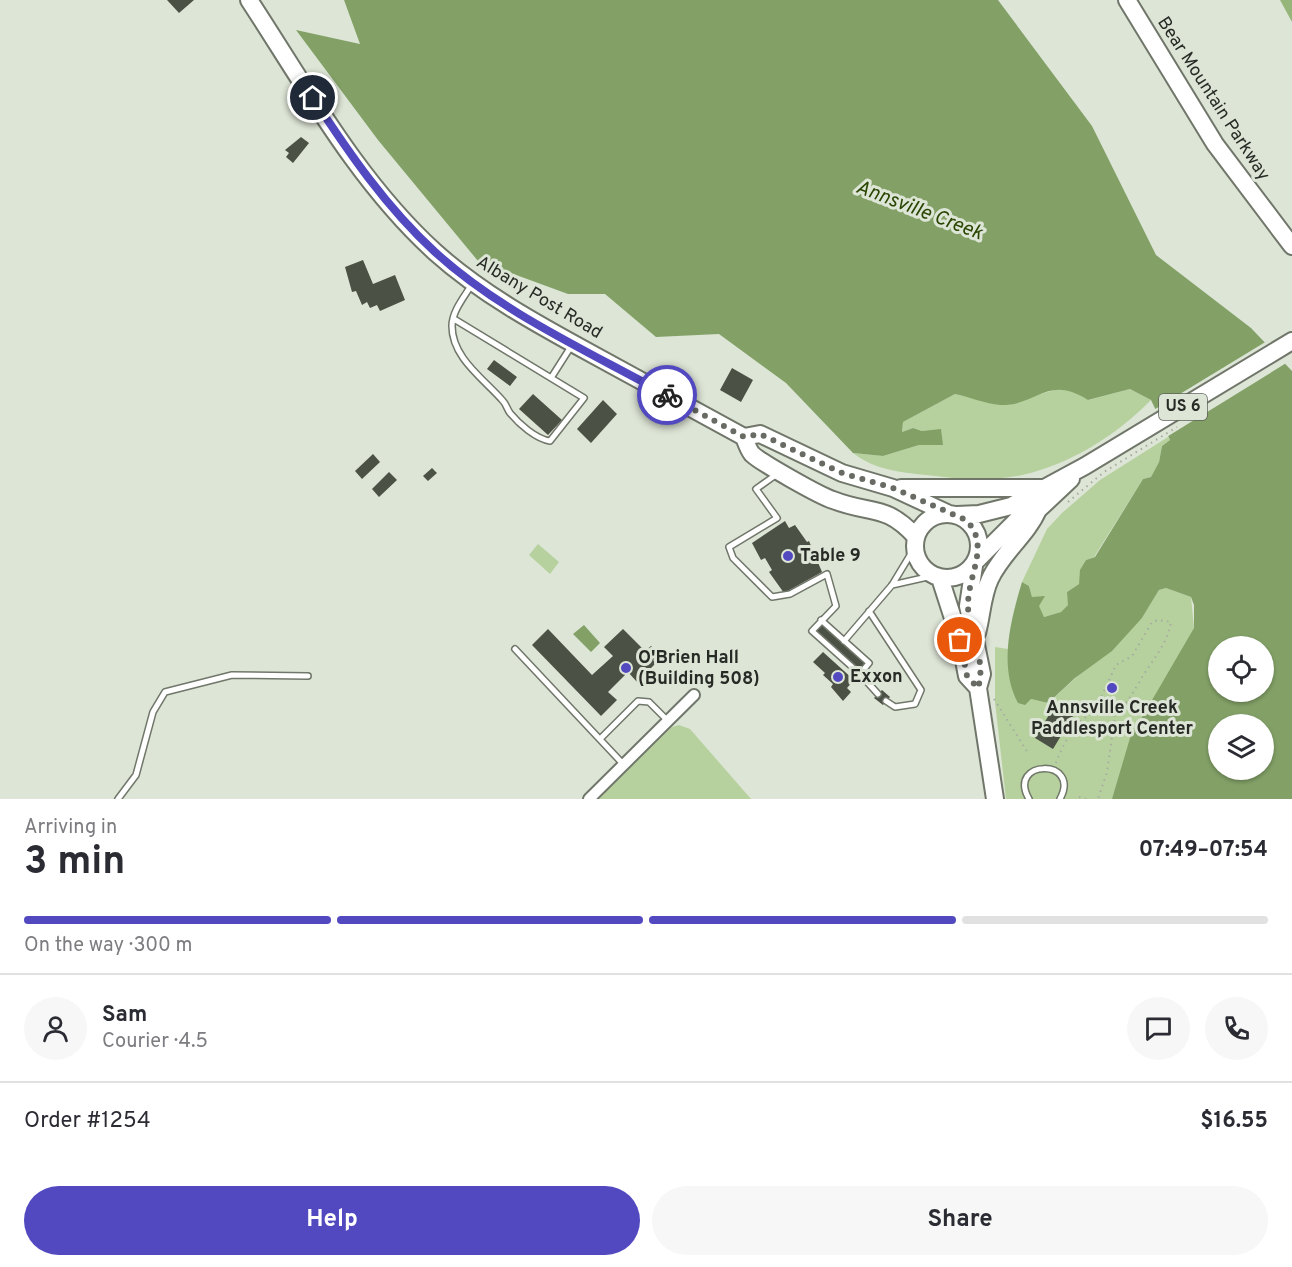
<!DOCTYPE html>
<html lang="en">
<head>
<meta charset="utf-8">
<style>
  body { margin:0; font-family:Overpass,sans-serif; background:#f7f7f7; color:#2b2b33; height:100vh; display:flex; flex-direction:column; font-size:22px; white-space:nowrap }
  * { box-sizing:border-box; margin:0 }
  p { font-size:20px; color:#7c7c81 }
  .icon { flex:none; width:33px; height:33px; fill:none; stroke:currentColor; stroke-width:2; stroke-linecap:round; stroke-linejoin:round }
  .map { position:relative; height:799px; overflow:hidden }
  .side { display:flex; flex-direction:column; background:#fff; flex:1 }
  .side>* { flex:none }
  .fabs { position:absolute; left:1208px; top:636px; display:grid; gap:12px }
  .fabs a { display:grid; place-items:center; width:66px; height:66px; border-radius:50%; background:#fff; box-shadow:0 2px 4px #0004; font-size:30px }
  .pin { position:absolute; display:grid; place-items:center; width:51px; height:51px; color:#fff; margin:-26px; border:3px solid #fff; border-radius:50%; box-shadow:0 2px 6px #0007 }
  .courier { position:absolute; display:grid; place-items:center; width:60px; height:60px; margin:-30px; border:4px solid #5249c1; border-radius:50%; background:#fff; color:#222; box-shadow:0 2px 8px #0007 }
  .head em { font-style:normal; font-weight:700 }
  .head div { display:flex; flex-direction:column-reverse }
  .head { display:flex; align-items:center; justify-content:space-between; height:102px; padding:0 24px }
  h1 { font-size:39px; font-weight:700; line-height:45px }
  .bar { display:grid; grid-template-columns:repeat(4,1fr); gap:9px 6px; align-content:center; height:72px; padding:0 24px }
  .bar i { height:8px; border-radius:4px; background:#e1e1e2 }
  .bar .on { background:#5249c1 }
  .bar p { grid-column:span 4 }
  .line { display:flex; align-items:center; gap:15px; padding:0 24px; border-top:2px solid #e1e1e2 }
  .line div { flex:1 }
  .round { display:grid; place-items:center; flex:none; width:63px; height:63px; border-radius:32px; background:#f7f7f7 }
  .button { display:flex; gap:12px; margin-top:auto; padding:12px 24px }
  .button a { flex:1; height:69px; border-radius:36px; background:#5249c1; color:#fff; font-size:24px; font-weight:700; line-height:69px; text-align:center }
  .button a+a { background:#f7f7f7; color:#2b2b33 }
  .map>svg:first-child { display:block }
  .green { fill:#b6d19d }
  .forest { fill:#96b57a }
  .water { fill:#83a167; fill-rule:evenodd }
  .pier { fill:#dde5d6 }
  .building { fill:#4b5145 }
  .lines { fill:none; stroke-linecap:round; stroke-linejoin:round }
  .service-casing { stroke:#70776a; stroke-width:8 }
  .minor-casing { stroke:#70776a; stroke-width:14 }
  .trunk-casing { stroke:#70776a; stroke-width:20 }
  .path { stroke:#a6aca0; stroke-width:2; stroke-dasharray:1.5 4.5; stroke-linecap:butt }
  .service { stroke:#fff; stroke-width:5 }
  .minor { stroke:#fff; stroke-width:10 }
  .trunk { stroke:#fff; stroke-width:16 }
  .done { stroke:#676b63; stroke-width:6; stroke-dasharray:0 10.8 }
  .route { stroke:#5249c1; stroke-width:8 }
  .poi-dot { fill:#5249c1; stroke:#dde5d6; stroke-width:2 }
  .labels { text-anchor:middle; dominant-baseline:central; stroke-width:6; stroke-linejoin:round; paint-order:stroke }
  .shield { fill:#dde5d6; stroke:#5e625a; stroke-width:1.5 }
  .shield-label { font-size:16px; font-weight:bold; fill:#272a25 }
  .street-label { font-size:18px; fill:#272a25; stroke:#dde5d6 }
  .poi-label { font-size:18px; font-weight:bold; fill:#272a25; stroke:#dde5d6; text-anchor:start }
  .water-label { font-size:20px; font-style:italic; fill:#2a4502; stroke:#dde5d6 }
</style>
</head>
<body>
<div class="map">
<svg width="1292" height="799" viewBox="0 0 1292 799">
  <rect width="100%" height="100%" fill="#dde5d6"/>
  <path class="green" d="M1058,389l16,2 15,9 41,-11 21,11c-34,35 -82,65 -129,75 -31,7 -65,4 -96,0 -27,-3 -51,-5 -73,-22l30,3 36,-11h23l-1,-15 -19,1 -9,-3 -11,4 1,-10 52,-28 46,11z
    M1168,437l2,3 -8,6 -3,16 -8,15 -8,2 -49,78 -8,3 -7,24 -12,8 2,13 -8,7 -17,5 -12,-20 -3,-11 -7,-4 25,-53 15,-16 38,-33z
    M538,544l21,18 -9,12 -21,-19z
    M1166,588l25,9 3,31 -82,171h-106l-11,-97v-55l13,2v19l23,31 17,4 94,-85 17,-28z
    M679,725l11,4 61,70h-153l74,-72z"/>
  <path class="forest" d="M1280,0h12v22z"/>
  <path class="water" d="M344,0h654l94,126 64,129 95,73 41,43v428h-180l18,-61 64,-110v-23l-3,-8 -25,-9 -7,2 -17,28 -30,33 -37,27 -27,25 -17,-4 -6,6 -7,-2c-20,-37 -7,-84 4,-121l7,4 3,11 13,-1 -6,10 5,11 17,-5 7,-7 -1,-13 12,-8 1,-14 6,-10 9,-3 48,-78 8,-2 8,-15 3,-16 8,-6 -19,-40 -21,-11 -42,11c-41,-26 -50,6 -88,5 -14,-1 -31,-8 -45,-11l-52,28 -1,10 11,-4 9,3 19,-2 2,16h-24l-36,11 -30,-3 -67,-70 -67,-49 -63,3 -51,-43h-37l-90,-33 -100,-121 -82,-110 64,14zM1218,646h45v46h-45zM1218,724h45v46h-45z
    M584,625l16,18 -9,9 -18,-18z"/>
  <path class="pier" d="M1267,341l21,21 -123,76 -13,-27z"/>
  <path class="building" d="M167,0h27l-15,13z
    M301,137l8,6 -16,20 -7,-6 3,-4 -4,-3z
    M363,260l10,24 22,-9 10,25 -25,11 -3,-6 -7,3 -3,-6 -5,3 -6,-14 -4,1 -7,-25z
    M494,360l23,17 -7,9 -23,-17z
    M732,368l21,12 -12,22 -21,-12z
    M533,394l29,26 -14,15 -29,-26z
    M603,400l14,14 -26,29 -14,-14z
    M373,454l7,8 -18,17 -7,-8z
    M432,468l5,5 -9,8 -5,-5z
    M389,472l8,8 -18,17 -7,-8z
    M785,521l4,7 6,-3 12,17 2,-1 13,31 -38,21 -15,-21 3,-2 -7,-12 -4,2 -9,-17z
    M822,623l44,40 -7,8 -44,-40z
    M548,629l44,46 21,-19 -9,-9 19,-18 22,22 6,-5 8,8 -6,6 3,3 -19,19 -9,-10 -20,20 9,8 -16,16 -69,-71z
    M823,652l31,28 -7,8 4,4 -8,9 -12,-14 2,-3 -10,-9 2,-2 -12,-11z
    M882,690l8,7 -7,8 -9,-7z
    M1055,705l18,11 -20,33 -18,-11z"/>
  <g class="lines">
    <g class="service-casing">
      <path id="service" d="M454,319l130,79 -34,43c-14,-2 -31,-17 -40,-28 -3,-4 -4,-9 -7,-12 -19,-22 -51,-43 -51,-75 0,-15 13,-30 20,-42
        M551,378l21,-33
        M777,474l-21,15 21,29 -48,29 4,11 39,39 18,-3 37,-20 9,32 -24,25 48,43 18,20
        M892,585l40,-9
        M869,611l52,79 -6,14 -20,3 -9,-6
        M821,620l48,43 -9,11
        M844,641l48,-56 23,-38
        M515,649l109,116
        M600,739l38,-38 11,1 19,19
        M118,799l18,-24 17,-63 12,-20 67,-17 76,1
        M1029,799c-23,-40 53,-41 31,0"/>
    </g>
    <g class="minor-casing">
      <path id="minor" d="M589,799l105,-104"/>
    </g>
    <g class="trunk-casing">
      <path id="trunk" d="M249,0c57,87 109,182 186,252 47,42 102,72 157,102 50,27 101,55 152,83 2,5 4,12 8,17 8,8 68,42 81,46 38,15 52,3 83,37
        M1127,0l88,144 77,102
        M744,437l16,-3 82,39 51,15 54,25
        M901,488h140
        M915 546a32 32 0 1 1 64 0a32 32 0 1 1-64 0Z
        M957,515l22,-1 32,-8 74,-40 207,-125
        M977,560l48,-48 13,-2 33,-31
        M974,566l-6,40 14,68 -4,14 17,111
        M940,578l20,62 7,36 11,12
        M977,633c5,-18 5,-37 13,-54 12,-26 37,-44 48,-69"/>
    </g>
    <path class="path" d="M1068,502l36,-30 73,-45
      M994,699l34,54
      M1094,713l22,-48 16,-9 20,-34 6,-2 13,2c-4,24 -20,39 -31,59 -8,13 -14,24 -25,35
      M1056,763c5,-15 20,-44 36,-49 8,-3 16,0 23,2l-8,56 -9,27
      M1079,797l7,2"/>
    <use href="#service" class="service"/>
    <use href="#minor" class="minor"/>
    <use href="#trunk" class="trunk"/>
  </g>
  <g class="lines">
    <path class="done" d="M667,395l77,42 16,-3 82,39 51,15 73,32c25,25 2,54 2,85 0,29 19,53 10,83l-11,-12 -7,-36"/>
    <path class="route" d="M313,98c36,55 73,109 122,154 67,61 153,99 232,143"/>
  </g>
  <g class="poi-dot">
    <circle cx="788" cy="556" r="6"/>
    <circle cx="626" cy="668" r="6"/>
    <circle cx="838" cy="677" r="6"/>
    <circle cx="1112" cy="688" r="6"/>
  </g>
  <g class="labels">
    <rect class="shield" x="1159" y="394" width="48" height="26" rx="4.5"/>
    <g class="shield-label">
      <text x="1183" y="407">US 6</text>
    </g>
    <g class="street-label">
      <text transform="translate(1213 99) rotate(57)">Bear Mountain Parkway</text>
      <text transform="translate(539 298) rotate(31)">Albany Post Road</text>
    </g>
    <g class="poi-label">
      <text x="800" y="556">Table 9</text>
      <text x="638" y="658">O'Brien Hall<tspan x="638" dy="21">(Building 508)</tspan></text>
      <text x="850" y="677">Exxon</text>
      <text x="1112" y="708" text-anchor="middle">Annsville Creek<tspan x="1112" dy="21">Paddlesport Center</tspan></text>
    </g>
    <g class="water-label">
      <text transform="translate(919 211) rotate(21)">Annsville Creek</text>
    </g>
  </g>
</svg>
<div class="fabs">
<a><svg class="icon" aria-label="locate" viewBox="0 0 24 24"><circle cx="12" cy="12" r="6"/><path d="M12 2v4M12 18v4M2 12h4M18 12h4"/></svg></a>
<a><svg class="icon" aria-label="layers" viewBox="0 0 24 24"><path d="M12 4l9 5-9 5-9-5zM3 14l9 5 9-5"/></svg></a>
</div>
<div class="pin" style="left:960px;top:640px;background:#ea580c"><svg class="icon" aria-label="bag" viewBox="0 0 24 24"><path d="M5 8h14l-1 12H6zM9 8a3 3 0 0 1 6 0"/></svg></div>
<div class="pin" style="left:313px;top:98px;background:#1f2937"><svg class="icon" aria-label="home" viewBox="0 0 24 24"><path d="M3 11l9-7 9 7M6 9v11h12V9"/></svg></div>
<div class="courier" style="left:667px;top:395px"><svg class="icon" aria-label="bike" viewBox="0 0 24 24"><circle cx="6" cy="16" r="4"/><circle cx="18" cy="16" r="4"/><path d="M6 16l4-8h5l3 8M10 8l3 8H6M13 5h3"/></svg></div>
</div>
<section class="side">
<div class="head"><div><h1>3 min</h1><p>Arriving in</p></div><em>07:49–07:54</em></div>
<div class="bar"><i class="on"></i><i class="on"></i><i class="on"></i><i></i><p>On the way · 300 m</p></div>
<div class="line" style="height:108px"><a class="round"><svg class="icon" aria-label="person" viewBox="0 0 24 24"><circle cx="12" cy="8" r="4"/><path d="M4 21q1-7 8-7t8 7"/></svg></a><div><b>Sam</b><p>Courier · 4.5</p></div><a class="round"><svg class="icon" aria-label="chat" viewBox="0 0 24 24"><path d="M4 5h16v11H9l-5 4z"/></svg></a><a class="round"><svg class="icon" aria-label="phone" viewBox="0 0 24 24"><path d="M5 4h4l2 5-3 2q2 4 5 5l2-3 5 2v4C11 20 4 13 5 4z"/></svg></a></div>
<div class="line" style="height:78px"><div>Order #1254</div><b>$16.55</b></div>
<div class="button"><a>Help</a><a>Share</a></div>
</section>
</body>
</html>
